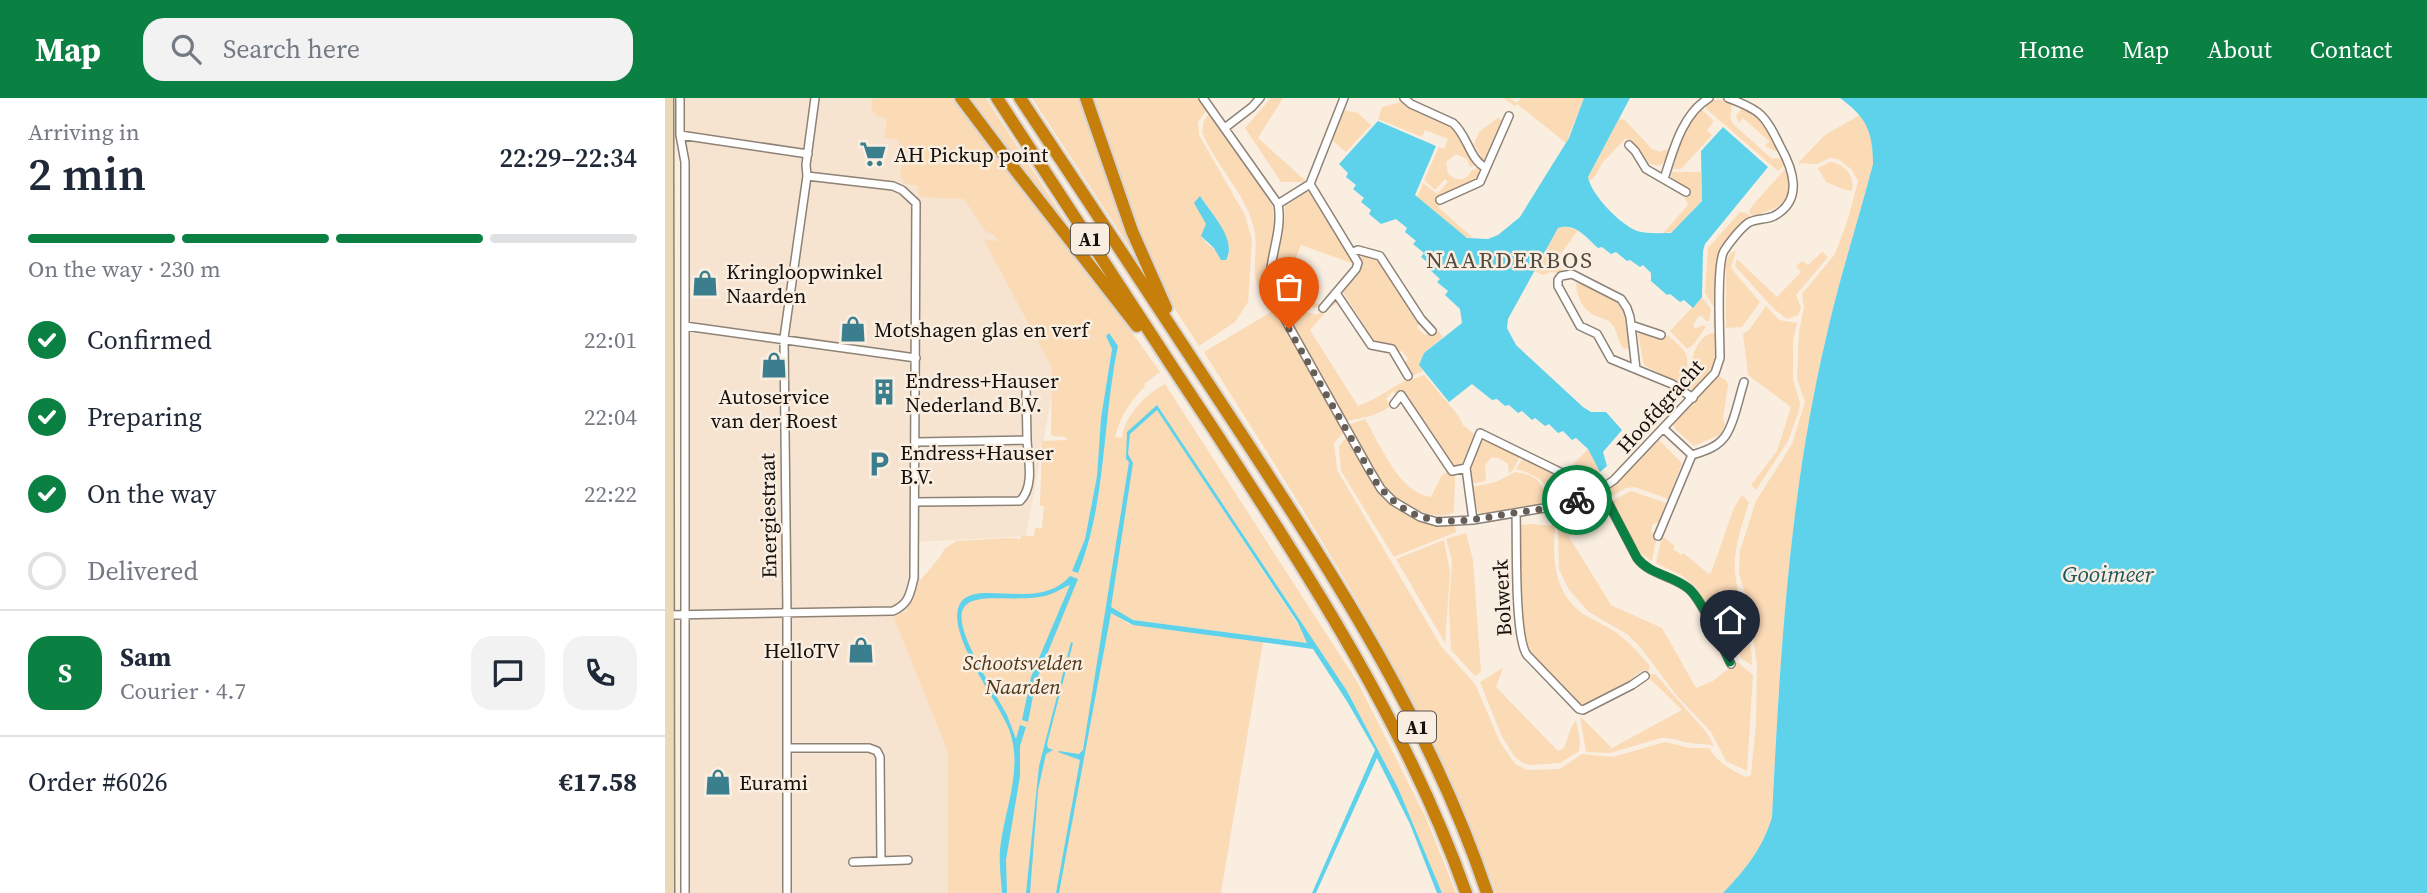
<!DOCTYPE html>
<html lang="en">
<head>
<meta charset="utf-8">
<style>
  body { margin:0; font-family:"Source Serif 4",serif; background:#f2f2f3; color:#1f2937; height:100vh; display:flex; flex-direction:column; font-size:26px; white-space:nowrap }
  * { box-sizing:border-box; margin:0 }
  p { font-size:23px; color:#747a83 }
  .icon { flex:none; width:38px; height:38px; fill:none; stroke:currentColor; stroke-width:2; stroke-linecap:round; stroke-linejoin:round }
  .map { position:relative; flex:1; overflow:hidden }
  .details { display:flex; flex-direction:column; background:#fff; width:665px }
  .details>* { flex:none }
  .pin { position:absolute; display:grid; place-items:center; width:60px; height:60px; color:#fff; margin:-72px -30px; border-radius:50% 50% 50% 0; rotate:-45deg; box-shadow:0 0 7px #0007 }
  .pin .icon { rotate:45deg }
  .courier { position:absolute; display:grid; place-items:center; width:70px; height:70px; margin:-35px; border:5px solid #0b8043; border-radius:50%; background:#fff; color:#222; box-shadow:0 2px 9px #0007 }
  .head em { font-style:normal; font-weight:600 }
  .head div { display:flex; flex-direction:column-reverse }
  .head { display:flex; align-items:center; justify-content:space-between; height:119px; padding:0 28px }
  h1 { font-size:46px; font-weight:600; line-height:52px }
  .bar { display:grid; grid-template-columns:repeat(4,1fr); gap:10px 7px; align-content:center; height:84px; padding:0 28px }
  .bar i { height:9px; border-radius:5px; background:#e0e1e3 }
  .bar .on { background:#0b8043 }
  .bar p { grid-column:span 4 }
  .line { display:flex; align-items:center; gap:18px; padding:0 28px; border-top:2px solid #e0e1e3 }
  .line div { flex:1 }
  .round { display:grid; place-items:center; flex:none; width:74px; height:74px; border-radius:21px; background:#f2f2f3 }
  ol { padding:0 28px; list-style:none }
  li { display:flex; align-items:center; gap:21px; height:77px }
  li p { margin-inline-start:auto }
  li .icon { padding:7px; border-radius:50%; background:#0b8043; color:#fff; stroke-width:4 }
  li:last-child { color:#747a83 }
  li i { width:38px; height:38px; border:4px solid #e0e1e3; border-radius:50% }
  header { display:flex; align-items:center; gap:42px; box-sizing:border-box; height:98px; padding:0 35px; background:#0b8043; color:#fff }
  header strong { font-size:33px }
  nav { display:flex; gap:38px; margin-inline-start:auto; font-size:24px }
  .search { width:490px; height:63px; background:#f2f2f3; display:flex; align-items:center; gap:18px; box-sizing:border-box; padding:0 24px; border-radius:21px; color:#747a83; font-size:26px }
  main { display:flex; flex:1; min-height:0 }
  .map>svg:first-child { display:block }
  .built { fill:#f6e4d1 }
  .green { fill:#fbdab6; fill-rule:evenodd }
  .water { fill:#5ed2ea; fill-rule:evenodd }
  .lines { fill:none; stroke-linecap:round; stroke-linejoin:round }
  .street-casing { stroke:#8d8276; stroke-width:10 }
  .secondary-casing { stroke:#8d8276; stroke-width:13 }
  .highway-casing { stroke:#d5d4d3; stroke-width:16 }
  .street { stroke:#fff; stroke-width:7 }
  .secondary { stroke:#eed9b6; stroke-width:10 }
  .highway { stroke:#c77f0c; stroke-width:12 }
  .done { stroke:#655e57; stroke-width:7; stroke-dasharray:0 12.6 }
  .route { stroke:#0b8043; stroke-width:9 }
  .labels { text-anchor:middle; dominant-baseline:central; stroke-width:5; stroke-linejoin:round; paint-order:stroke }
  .shield { fill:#faeee1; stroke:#5a534c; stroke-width:2 }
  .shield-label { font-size:19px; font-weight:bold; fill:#15100c }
  .poi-label { font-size:21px; fill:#15100c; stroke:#faeee1; text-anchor:start }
  .street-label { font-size:21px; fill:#15100c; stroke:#faeee1 }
  .park-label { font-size:21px; font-style:italic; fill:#4e3518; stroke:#faeee1 }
  .neighbourhood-label { font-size:23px; letter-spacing:2px; fill:#53493e; stroke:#faeee1 }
  .water-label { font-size:23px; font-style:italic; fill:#22545e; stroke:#faeee1 }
</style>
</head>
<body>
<header>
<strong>Map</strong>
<div class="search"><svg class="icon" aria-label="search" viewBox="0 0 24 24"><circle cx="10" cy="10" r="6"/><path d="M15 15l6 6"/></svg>Search here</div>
<nav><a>Home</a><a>Map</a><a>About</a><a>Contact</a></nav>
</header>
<main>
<section class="details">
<div class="head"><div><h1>2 min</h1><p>Arriving in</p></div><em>22:29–22:34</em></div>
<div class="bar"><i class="on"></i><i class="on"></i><i class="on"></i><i></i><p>On the way · 230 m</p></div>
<ol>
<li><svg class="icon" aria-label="check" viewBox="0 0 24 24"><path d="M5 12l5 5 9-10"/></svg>Confirmed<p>22:01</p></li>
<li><svg class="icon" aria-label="check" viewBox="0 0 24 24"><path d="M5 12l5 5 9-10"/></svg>Preparing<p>22:04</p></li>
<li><svg class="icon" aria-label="check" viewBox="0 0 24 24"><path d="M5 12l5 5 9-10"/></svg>On the way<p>22:22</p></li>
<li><i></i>Delivered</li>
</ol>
<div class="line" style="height:126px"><b class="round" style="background:#0b8043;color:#fff">S</b><div><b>Sam</b><p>Courier · 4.7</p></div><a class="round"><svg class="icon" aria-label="chat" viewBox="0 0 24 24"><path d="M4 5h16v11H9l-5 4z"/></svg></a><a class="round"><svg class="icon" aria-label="phone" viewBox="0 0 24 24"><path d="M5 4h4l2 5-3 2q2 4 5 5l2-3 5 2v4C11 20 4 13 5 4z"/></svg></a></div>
<div class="line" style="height:91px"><div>Order #6026</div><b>€17.58</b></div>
</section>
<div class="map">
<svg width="1762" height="795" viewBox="0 0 1762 795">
  <rect width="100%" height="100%" fill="#faeee1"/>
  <path class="built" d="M19,0h245l140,204 -43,234 -107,6 1,39 32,177 -3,135h-260v-577z"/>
  <path class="green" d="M208,0h83l138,181 66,93 -16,12 1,2c-15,16 -25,30 -30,51l7,1c3,-23 23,-43 43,-54l193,299 68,135 30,75h-14l-44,-105 -51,-97 -190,-285 -27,28 27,-25 151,231v3l-175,-23 -22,-12 4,6 13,10 135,18 -42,251h-273v-141l-55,-136 13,-4 12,-29 22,-26 5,-9 12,-7 49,-3 14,1 1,-3h13l1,-8h7l2,-22h-4l2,-65 25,-1 -2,-3 -12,-1 -2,-2 1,-66 -68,-128 15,1 -6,-7 -7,-2 -22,-33 -45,-2 -1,-11 -14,-3 -4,-8 3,-22 -5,-1 1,-12 -15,-2 3,-20 -10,-2 -6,-7zM441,238l12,11 -8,39 -9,93 -10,54 -6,22 -13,16 13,-32 12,-63 4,-58 11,-69z
    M302,0h19l103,159z
    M367,0h51l59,169 -12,-19z
    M427,0h106l9,12 -9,12 1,13 46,80 7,25 -4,62 -13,20 -36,24 -28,-43 -33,-71zM535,98c12,17 33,40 28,62l-21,-14 -5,-7 5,-13z
    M606,0h12l-25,40 49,44h-26l-36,-54z
    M838,0h7l6,5 5,-5h63l-18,45 -49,-39 -2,2z
    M1048,2c18,-1 21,1 17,18l3,6 39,35c6,-1 11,-1 14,5l-8,7 -75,-65z
    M736,4l51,23 7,6 17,34 -6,2 -3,-8 -11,-5 -10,8 2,11c8,10 19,8 24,-3l6,-2 2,7 -3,5 -40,19 3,7 -2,1 36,32 -13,-4 -44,-38 6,-14 14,11 11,-12 -3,-3 -10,11 -11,-10 15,-33 5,2 4,-10 -23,-9 -3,7 -44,-18 4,-12z
    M1035,10l14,13 -7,9 5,5 -31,34h-8c4,-22 13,-44 27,-61z
    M1077,10l22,11 14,31 -3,1 -10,-5 4,-5 -26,-23 -4,5 -3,-7z
    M679,12l14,3 13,12 -25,27 -14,-12z
    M545,15l15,16 45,70c10,27 -1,49 -5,76 -1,9 2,19 3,27 -23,-25 -8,-44 -14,-73 -7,-34 -39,-64 -52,-97l2,-12z
    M1195,17c12,13 13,32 13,49 -15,58 -34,115 -47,174 -37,157 -46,318 -54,479 -9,31 -27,53 -49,76h-227c-70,-194 -182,-367 -292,-541l67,-40 4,1 69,119 -10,11 3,27 104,176 34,38 25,58 15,22 12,6 33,-1 22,-15 31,3 52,-15 25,6h19c10,16 21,21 37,29l5,-2 5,-51 1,-60 -9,-60 -9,-31 1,-22 16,-50 36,-57 13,-42 -8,-24 2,-46 5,-25 -2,-13 33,-40 13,-35 10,-38 -7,-12 -13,-10 -8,-1 -13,6 -19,-1 27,-28z
    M834,19l3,5 -13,33 -6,5 -9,-16 5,-12z
    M954,21l6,1 28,30 2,-1 4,3 10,-4 -5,14 -5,4 -9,-2 -24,-26 -23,24 -8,14 -6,5 -1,-4z
    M1165,64c15,1 25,15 22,29 -10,-1 -17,-6 -26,-9l-8,-14z
    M1122,69c8,36 -5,40 -35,49l-3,-4 3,-6z
    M1007,74h29l1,28 -28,31 -11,2 25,-28 -3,-6 5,-8 -19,-14z
    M640,94h6l4,5 -2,1 41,66 -53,-19 -18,45 40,15 -8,3 -33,-9 -3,2 -6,-23 11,-55 1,-17z
    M1075,114l7,1 3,4c-42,28 -33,65 -33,110h-4l1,-20 -9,-14 3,-45z
    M897,128l16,4 -23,32 8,8 -4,3 -8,-1 -8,3 -9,-4 24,-43z
    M1071,153l-5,16 3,5 26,30 -18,25 -16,1v-67l5,-8z
    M1157,154l6,5 -32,38 5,13 -3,7 -11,4 -13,-10 -39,-43 2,-7 40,38 24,-25 -5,-6 6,-5 6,4z
    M696,156l15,3 44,66 -3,5 8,7 12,-6 6,8 -19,16 -5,12 4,6 -11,5 -8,-12 4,-5 -6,-8 -5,1 -5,-7 -18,-4 -32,-50 18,-22z
    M915,183l42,23 4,7 5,36 -7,2c-7,-8 -6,-17 -12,-25 -5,-5 -10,-5 -16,-8 -13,-5 -19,-19 -20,-32z
    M1037,199l9,12 -2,12h-3l-3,-4 -4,-1 -6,9 2,4 8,-4 3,2 -12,17 -7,5 -17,-18z
    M671,201l3,3 -9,5 -20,23 48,76c20,-7 37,-21 54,-29l1,2 11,-4 34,40 5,10 11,9 -12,30 -5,2 -6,-3 -50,-73 -5,4 -3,-3 -7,8 5,7c-15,10 -28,12 -46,15l-64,-116 2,-2 33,12 9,-5z
    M1101,208l13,14 18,3 -4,17v39l7,25 -1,7 -11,30 -32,49 -5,-5 26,-34 14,-44 -43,-32 -5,-41 6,-4z
    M975,234l24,7 3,-4c22,17 25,22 15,50l-38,-20 -6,-30z
    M1052,234l-2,31 -18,25 -4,2 -8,-3c7,-19 6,-52 32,-55z
    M1053,278l8,4 2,5 -5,33 2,7 -4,9 -27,12 -19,-17 -2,-5z
    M700,321c15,25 34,74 66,78l11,-22 5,-3 8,3 -1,37c-10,6 -21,3 -32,0 -40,-13 -55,-53 -74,-87z
    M681,340c28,47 47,87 109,88l1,6 -62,25 -53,-86 -2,-25z
    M820,341l36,16 -8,15 -4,3 -1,-9 -10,-6 -6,-1 -7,8 1,16 -15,3c-2,-16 0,-35 14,-45z
    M994,342l23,23 -14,36 -33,-12 -9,1 -16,9 1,-11z
    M923,351l12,23 -23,12 -28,9c-5,-15 -19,-20 -33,-24l7,-11 33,15 -2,5 10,5 5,-14z
    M850,374c24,3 27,11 34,32l-63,11 -8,-3 -6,-25 24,-5z
    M966,393l35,12 -7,19 -6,2 -2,8 6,3 -5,26 -12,-8 -28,-52z
    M1077,397l7,7c-7,23 -16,47 -14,70 3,31 17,62 17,93l-10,-6 -5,-10 -8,-2 -34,-61 -14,-11 -25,-12 6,-27 13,10 -2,3 8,6 2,-2 26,21 2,-1 23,-65z
    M941,406l-37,33 42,68 51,23 34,60 17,-7 24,-19 16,13 -6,96 -21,-10 -15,-29 -34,-36 -36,-48 -14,-14 -38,-22 -20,-22 -10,-21 -1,-44z
    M868,426l22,2c-3,33 -1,69 30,89 13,8 27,13 38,23 10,8 18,18 27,28l-2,6 -4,-2 -9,5 -3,8 -46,23h-6l-47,-50 -8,-11 -6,-117 1,-3z
    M801,435l7,27 8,112 -6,4 -24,-26 -2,-44 3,-45 -6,-22z
    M779,442l6,32 -5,71 -49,-84z
    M838,570l-7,19 62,64 6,-3 7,-20 5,-8 4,22 -1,9 -19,12 -31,2 -6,-2 -8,-6 -13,-20 -22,-55z
    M986,576l5,1 51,58 7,13c-8,-3 -15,-1 -24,-3 -10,-1 -18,-6 -29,-5l-51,15 -24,-1 -6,-36 32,32 70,-38 -35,-34z"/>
  <path class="water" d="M919,0h46l-42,79c3,18 33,48 49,54 9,3 24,2 34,2l31,-32 -1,-50 22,-24 45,40 -63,77 -2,7 -1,46 -9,11 -9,-8 -4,2 -10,-8 -3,1 -16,-14v-8l-8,-8 -3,2 -10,-7 -3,1 -11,-9 -5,2 -9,-7 -4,1c-12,-11 -23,-26 -40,-20l-50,91 -1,9 9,17 67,62 8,5h15l16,18 -19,22 4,14 -7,6 -12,-23 -12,-11 -4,2 -9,-9 -5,2 -9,-9 -4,2 -10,-8 -3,2 -10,-9 -4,2 -9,-8 -4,1 -8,-7 -5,1 -20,-16 -23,18 -30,-37 5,-12 38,-30 -2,-14 -15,-14 3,-4 -11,-9 3,-3 -11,-10 3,-3 -11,-9 3,-4 -11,-9 3,-3 -11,-9 2,-4 -11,-9 -15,5 -12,-10 2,-4 -10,-8 3,-4 -11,-9 3,-4 -10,-8 2,-4 -9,-9 39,-43 58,25 -21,49 52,43 21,1 10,-4 22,-18 11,-18 38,-61z
    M1175,0h587v795h-704c22,-23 40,-45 49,-76 8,-161 17,-322 54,-479 13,-59 32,-116 47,-174 0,-33 -7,-47 -33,-66z
    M535,98c10,16 38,44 26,64h-5l-7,-12 -13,-12 5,-12 -12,-21z
    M444,235l9,13c-16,75 -11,156 -40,227l-6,-2 13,-32 12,-63 4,-58 11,-69 -6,-13z
    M492,307l190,286 51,97 44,105h-5l-27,-69 -33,-66 -61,135h-4l63,-143 -27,-47 -35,-54 -180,-24 -22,-12 -52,280h-3l24,-133 -22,-8 1,-1 20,3 4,-4 46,-288 -3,-3 1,-27zM492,312l141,213 9,20 -174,-23 -22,-13 22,-144 -5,-9 2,-20z
    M405,478l8,3 -42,102 -8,41 -6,-2 9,-43 39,-92c-10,4 -19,11 -31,12 -47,7 -105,-18 -63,62l42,1v4l-37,-1 -2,3 28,49 9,24 4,-14 6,2 -6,19v30l-14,84 1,33h-5c-1,-14 -3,-29 -2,-43 4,-41 24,-80 9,-121 -10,-27 -67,-100 -48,-127 17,-23 78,10 109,-26z
    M406,544l2,1 -26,101 1,4 5,2 -7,4 -8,36 -8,103h-4l13,-127z"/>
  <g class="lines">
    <g class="street-casing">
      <path id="street" d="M15,0v37l5,27v731
        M538,0l75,106c6,31 -14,61 -6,92l97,173 12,20 12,12 27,16 17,5 36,-2 89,-15 39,-16 13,-9 101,-107 5,-15c0,-20 -4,-94 4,-107 5,-8 16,-22 24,-28 8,-5 18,-3 26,-7 30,-16 19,-47 6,-70 -15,-31 -19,-36 -52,-48
        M739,0l7,6 42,19c15,13 16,36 33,45
        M561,29l26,-20 8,-9
        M15,37l128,19
        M964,47l6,6 11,18 40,23
        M999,81c9,-28 18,-65 45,-81
        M645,86l48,79 -2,6 -33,39
        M775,102l40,-18 29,-66
        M613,106l32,-20 34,-86
        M688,154l5,-2 22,6 41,63 11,12
        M671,195l35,52 21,4 16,27
        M966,227l30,10
        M20,228l231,32
        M971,271l-6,-52 -3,-9 -6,-9 -49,-25 -11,2 -3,4v6l22,40 17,8 14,25 61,25 21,14
        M361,288l1,54
        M729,306l7,-9 51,76 14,-3
        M999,331l28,26
        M936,391l36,69c13,17 34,17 51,30 14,11 34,58 43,76
        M250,404l105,-1c15,-15 8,-42 7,-61l-111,2
        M851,415c1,26 -2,124 11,142l52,54 4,1 49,-25 13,-9
        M808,422l-7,-52 14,-35 84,41
        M993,438l34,-81c10,-3 23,-7 30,-15 11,-10 17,-43 22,-58
        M4,517l224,-4c16,-7 17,-17 21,-33l2,-375 -14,-13 -9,-4 -86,-10
        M123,650h81l8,3 3,6 1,103
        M188,764l55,-2
        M122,795v-279l-3,-276 23,-162 -1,-11 9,-67"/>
    </g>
    <g class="secondary-casing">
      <path id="secondary" d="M3,0l1,795"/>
    </g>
    <g class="highway-casing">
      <path id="highway" d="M296,0l52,69 124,159
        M332,0c73,111 144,222 217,332 96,147 193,296 252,463
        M355,0c75,113 149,226 224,340 94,144 188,290 243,455
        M421,0l46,133 34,77"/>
    </g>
    <use href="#street" class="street"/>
    <use href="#secondary" class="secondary"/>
    <use href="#highway" class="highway"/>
  </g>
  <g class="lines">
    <path class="done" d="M624,231l87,153c39,52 83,40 138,31 21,-3 43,-5 63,-13"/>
    <path class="route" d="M912,402l24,-11 36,69c13,17 36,17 52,31 14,12 32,55 41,73"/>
  </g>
  <defs>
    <g id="supermarket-bare" transform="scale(2.1)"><path d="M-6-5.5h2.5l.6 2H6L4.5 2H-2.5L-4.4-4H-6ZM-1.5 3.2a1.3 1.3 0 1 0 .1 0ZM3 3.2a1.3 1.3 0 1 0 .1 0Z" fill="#3b7f8e" stroke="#faeee1" stroke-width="2.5" paint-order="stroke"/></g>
    <g id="shop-bare" transform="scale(2.1)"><path d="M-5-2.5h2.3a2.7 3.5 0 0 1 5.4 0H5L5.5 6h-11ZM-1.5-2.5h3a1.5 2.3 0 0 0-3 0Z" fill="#3b7f8e" stroke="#faeee1" stroke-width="2.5" paint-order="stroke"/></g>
    <g id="building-bare" transform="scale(2.1)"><path d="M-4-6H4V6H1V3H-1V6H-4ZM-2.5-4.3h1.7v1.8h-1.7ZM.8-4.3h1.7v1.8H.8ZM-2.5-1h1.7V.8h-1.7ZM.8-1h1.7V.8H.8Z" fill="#3b7f8e" stroke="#faeee1" stroke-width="2.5" paint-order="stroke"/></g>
    <g id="parking-bare" transform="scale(2.1)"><path d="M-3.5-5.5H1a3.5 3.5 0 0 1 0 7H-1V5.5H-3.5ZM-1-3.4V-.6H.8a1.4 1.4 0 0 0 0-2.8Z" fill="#3b7f8e" stroke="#faeee1" stroke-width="2.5" paint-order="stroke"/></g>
  </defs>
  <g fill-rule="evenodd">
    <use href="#supermarket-bare" x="208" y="56"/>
    <use href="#shop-bare" x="40" y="185"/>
    <use href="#shop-bare" x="188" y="231"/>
    <use href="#shop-bare" x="109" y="267"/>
    <use href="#building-bare" x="219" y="294"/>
    <use href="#parking-bare" x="214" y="366"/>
    <use href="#shop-bare" x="196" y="552"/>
    <use href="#shop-bare" x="53" y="684"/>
  </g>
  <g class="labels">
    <g class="shield">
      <rect x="406" y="125.5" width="38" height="31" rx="5"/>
      <rect x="733" y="613.5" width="38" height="31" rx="5"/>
    </g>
    <g class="shield-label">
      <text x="425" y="141">A1</text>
      <text x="752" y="629">A1</text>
    </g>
    <g class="poi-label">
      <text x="229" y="56">AH Pickup point</text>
      <text x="61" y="173">Kringloopwinkel<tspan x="61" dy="24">Naarden</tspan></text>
      <text x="209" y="231">Motshagen glas en verf</text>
      <text x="240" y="282">Endress+Hauser<tspan x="240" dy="24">Nederland B.V.</tspan></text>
      <text x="109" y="298" text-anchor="middle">Autoservice<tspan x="109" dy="24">van der Roest</tspan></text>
      <text x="235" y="354">Endress+Hauser<tspan x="235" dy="24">B.V.</tspan></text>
      <text x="175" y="552" text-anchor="end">HelloTV</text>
      <text x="74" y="684">Eurami</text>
    </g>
    <g class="street-label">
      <text transform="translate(995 308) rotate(-48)">Hoofdgracht</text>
      <text transform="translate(103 418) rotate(-91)">Energiestraat</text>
      <text transform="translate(837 500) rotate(-93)">Bolwerk</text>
    </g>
    <g class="park-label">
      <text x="358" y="564">Schootsvelden<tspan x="358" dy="24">Naarden</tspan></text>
    </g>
    <g class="neighbourhood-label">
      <text x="845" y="162">NAARDERBOS</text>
    </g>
    <g class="water-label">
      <text x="1443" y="476">Gooimeer</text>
    </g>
  </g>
</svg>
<div class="pin" style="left:624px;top:231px;background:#ea580c"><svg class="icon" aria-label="bag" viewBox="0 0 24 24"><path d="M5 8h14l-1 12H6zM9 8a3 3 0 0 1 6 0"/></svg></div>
<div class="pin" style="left:1065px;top:564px;background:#1f2937"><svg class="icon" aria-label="home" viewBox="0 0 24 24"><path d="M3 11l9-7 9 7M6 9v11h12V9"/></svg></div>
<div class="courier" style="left:912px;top:402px"><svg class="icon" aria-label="bike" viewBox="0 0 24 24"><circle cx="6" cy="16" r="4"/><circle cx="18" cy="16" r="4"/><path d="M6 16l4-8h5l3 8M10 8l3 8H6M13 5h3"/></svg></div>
</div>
</main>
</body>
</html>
